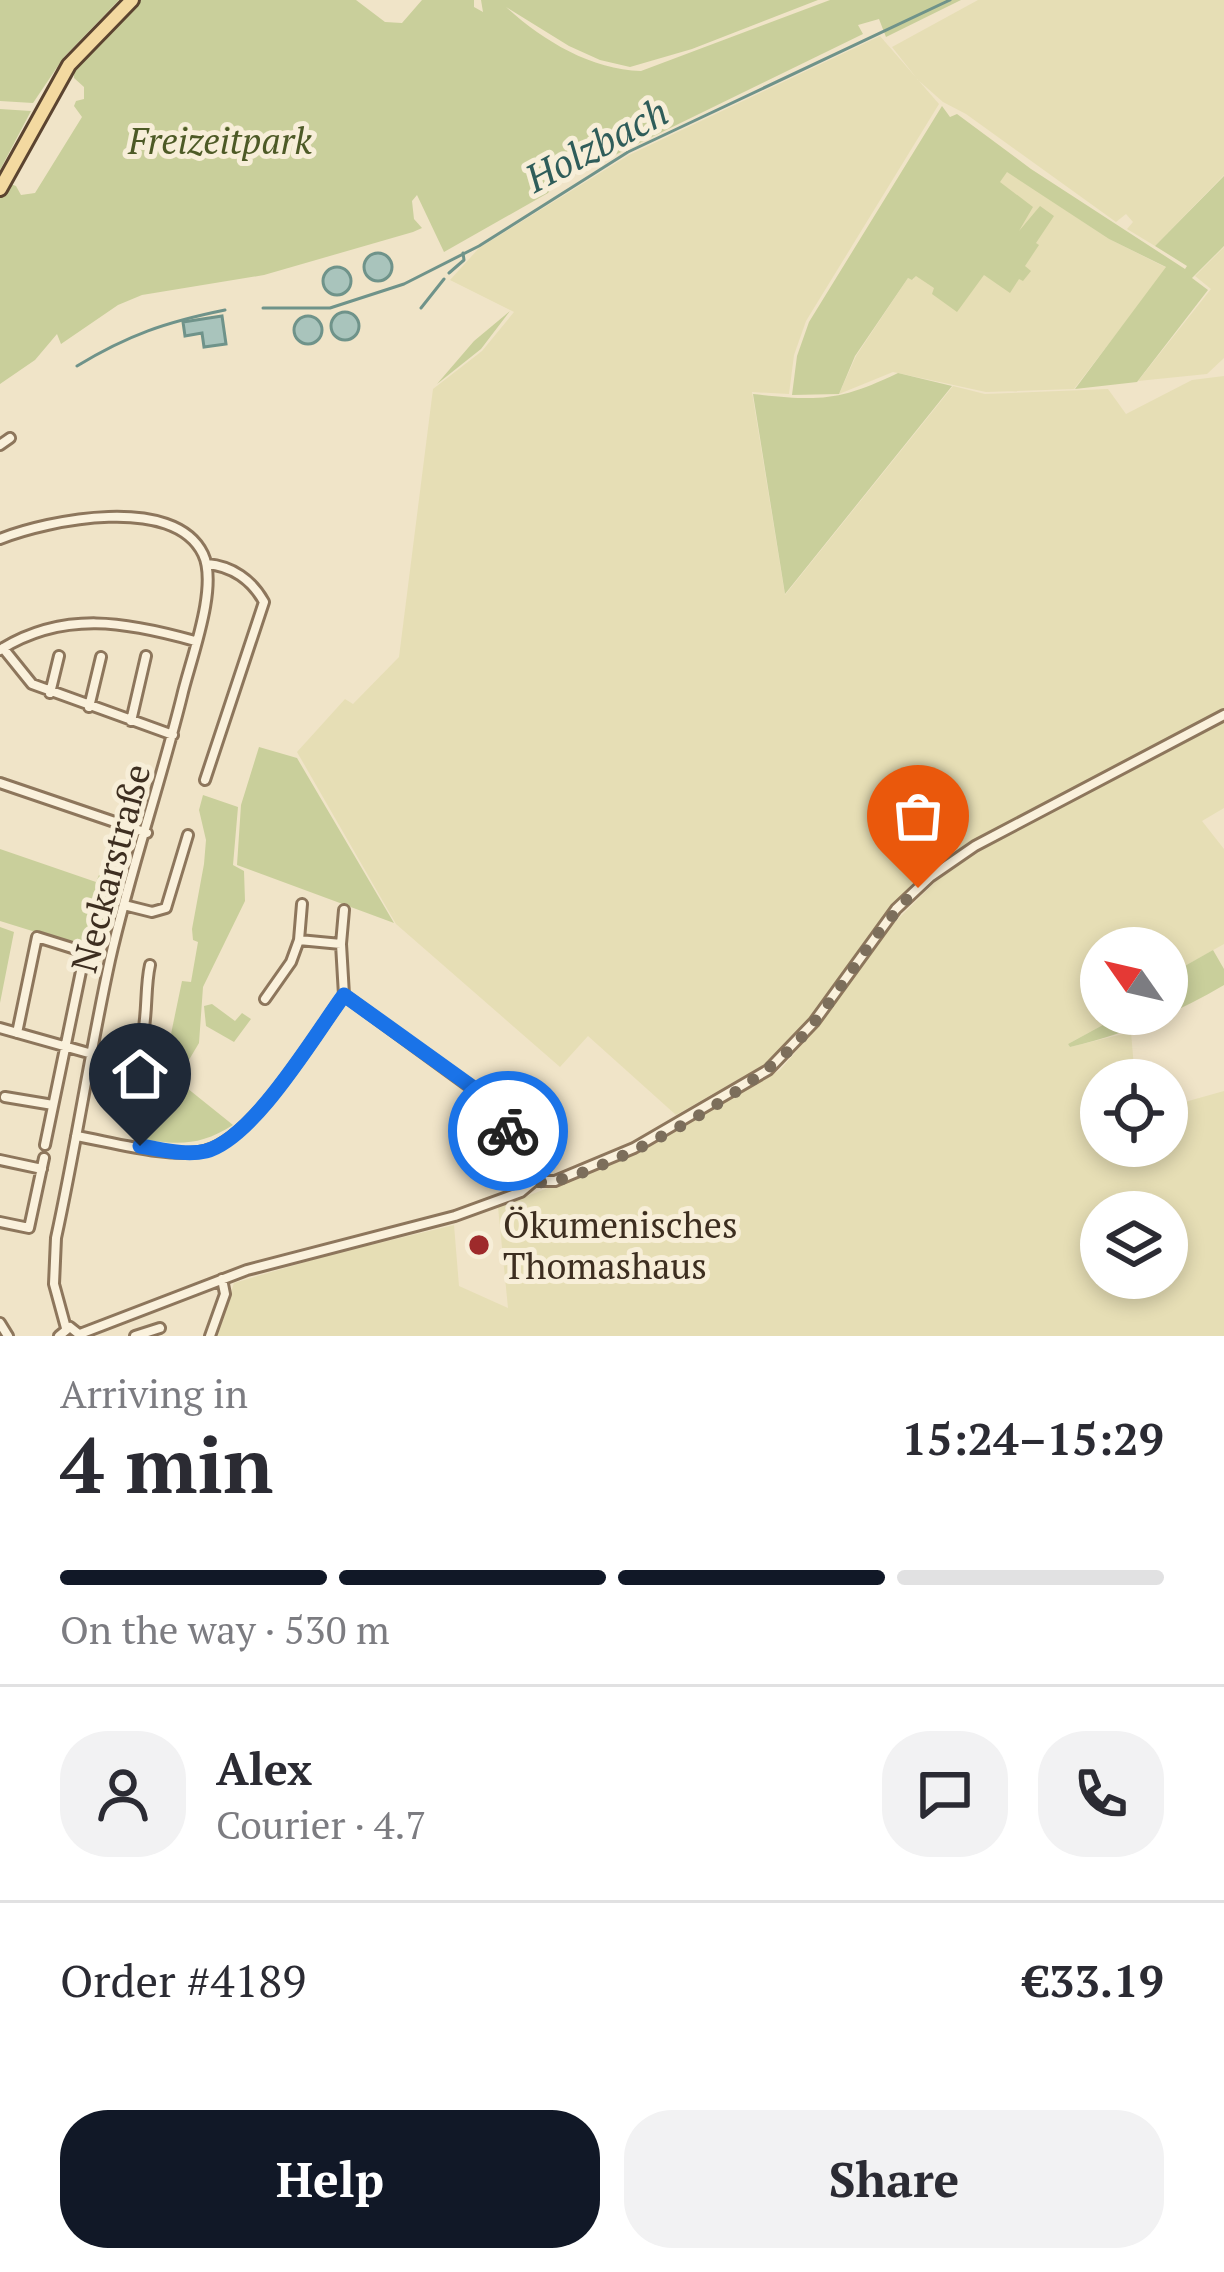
<!DOCTYPE html>
<html lang="en">
<head>
<meta charset="utf-8">
<style>
  body { margin:0; font-family:"PT Serif",serif; background:#f2f2f3; color:#2b2b33; height:100vh; display:flex; flex-direction:column; font-size:45px; white-space:nowrap }
  * { box-sizing:border-box; margin:0 }
  p { font-size:39px; color:#7c7c81 }
  .icon { flex:none; width:66px; height:66px; fill:none; stroke:currentColor; stroke-width:2; stroke-linecap:round; stroke-linejoin:round }
  .map { position:relative; height:1336px; overflow:hidden }
  .details { display:flex; flex-direction:column; background:#fff; flex:1 }
  .details>* { flex:none }
  .needle { width:78px; rotate:304deg }
  .tools { position:absolute; left:1080px; top:927px; display:grid; gap:24px }
  .tools a { display:grid; place-items:center; width:108px; height:108px; border-radius:50%; background:#fff; box-shadow:0 6px 18px #0003; font-size:60px }
  .pin { position:absolute; display:grid; place-items:center; width:102px; height:102px; color:#fff; margin:-123px -51px; border-radius:50% 50% 50% 0; rotate:-45deg; box-shadow:0 0 12px #0007 }
  .pin .icon { rotate:45deg }
  .courier { position:absolute; display:grid; place-items:center; width:120px; height:120px; margin:-60px; border:9px solid #1a73e8; border-radius:50%; background:#fff; color:#222; box-shadow:0 3px 15px #0007 }
  .overview em { font-style:normal; font-weight:800 }
  .overview div { display:flex; flex-direction:column-reverse }
  .overview { display:flex; align-items:center; justify-content:space-between; height:204px; padding:0 60px }
  h1 { font-size:78px; font-weight:800; line-height:90px }
  .bar { display:grid; grid-template-columns:repeat(4,1fr); gap:18px 12px; align-content:center; height:144px; padding:0 60px }
  .bar i { height:15px; border-radius:9px; background:#e1e1e2 }
  .bar .on { background:#111827 }
  .bar p { grid-column:span 4 }
  .line { display:flex; align-items:center; gap:30px; padding:0 60px; border-top:3px solid #e1e1e2 }
  .line div { flex:1 }
  .round { display:grid; place-items:center; flex:none; width:126px; height:126px; border-radius:48px; background:#f2f2f3 }
  .cta { display:flex; gap:24px; margin-top:auto; padding:24px 60px }
  .cta a { flex:1; height:138px; border-radius:48px; background:#111827; color:#fff; font-size:48px; font-weight:800; line-height:138px; text-align:center }
  .cta a+a { background:#f2f2f3; color:#2b2b33 }
  .map>svg:first-child { display:block }
  .farmland { fill:#e6deb5; fill-rule:evenodd }
  .green { fill:#c9cf9b }
  .water { fill:#a9c4bc; stroke:#6f938a; stroke-width:3 }
  .lines { fill:none; stroke-linecap:round; stroke-linejoin:round }
  .stream { stroke:#6f938a; stroke-width:3 }
  .minor-casing { stroke:#8d765c; stroke-width:14 }
  .major-casing { stroke:#5b4430; stroke-width:18 }
  .minor { stroke:#faf1dc; stroke-width:8 }
  .major { stroke:#f3d9a0; stroke-width:12 }
  .done { stroke:#7c6e5b; stroke-width:12; stroke-dasharray:0 21.6 }
  .route { stroke:#1a73e8; stroke-width:15 }
  .poi-dot { fill:#9e2a2b; stroke:#f7eed8; stroke-width:4.5 }
  .labels { text-anchor:middle; dominant-baseline:central; stroke-width:10; stroke-linejoin:round; paint-order:stroke }
  .park-label { font-size:36px; font-style:italic; fill:#4d5a26; stroke:#f7eed8 }
  .street-label { font-size:36px; fill:#3d2e20; stroke:#f7eed8 }
  .poi-label { font-size:36px; fill:#3d2e20; stroke:#f7eed8; text-anchor:start }
  .water-label { font-size:39px; font-style:italic; fill:#2f5d5a; stroke:#f7eed8 }
</style>
</head>
<body>
<div class="map">
<svg width="1224" height="1336" viewBox="0 0 1224 1336">
  <rect width="100%" height="100%" fill="#f0e4c8"/>
  <path class="farmland" d="M978,0h246v175l-69,71 -28,-17 6,-7 -7,-8 -10,8 -150,-108 -23,-12 -25,-22 -26,-33z
    M880,36l59,68 -133,217 -12,34 -5,39 -37,-2 33,203 168,-209 32,8 123,-5 18,25 66,-34 32,-4v333l-251,133 -30,19 -28,23 -42,46 -73,106 -15,16 -26,21 -13,2 -70,40 -88,-79 -28,31 -164,-143 -99,-172 48,-53 8,5 46,-47 34,-268 49,-38 32,-39 -64,-32 29,-32 150,-93z
    M1007,171l102,68 58,29 -93,121 -88,3 -93,-20 -54,22 17,-38 52,-78 5,2 16,-24 14,9z
    M1224,247v111l-17,16 -69,7 73,-92 -16,-13z
    M1224,720v88l-22,13 22,28v95l-57,32v-28h-66v66h22l-55,30 2,3 61,-15 4,48h-34v66h66v-39l57,-16v245h-1007l17,-53 95,-28 125,-30 5,61 49,22 -10,-101 100,-38 88,-44 94,-55 41,-47 61,-88 64,-64 29,-20zM1101,1212h66v66h-66z"/>
  <path class="green" d="M0,0h119l-55,57 -31,46 -33,-2z
    M138,0h218l29,22 17,1 20,-23h52v7l9,5 -2,-12h337l-126,49 -62,18 -30,-7 -31,-14 -63,-39c36,33 85,63 135,64l189,-71h131l-75,37 -7,-18 -21,6 5,9 -293,143 -11,2 -11,14 -104,59 -27,-57 -5,6 2,18 8,9 -9,4 -149,43 -122,20 -24,10 -57,39 -4,-10 -22,26 -35,24v-186l8,-15 8,3 5,9 14,-2 47,-76 -8,-11 2,-5 8,-2v-12l-10,-9v-6z
    M942,106l8,11 7,-3 74,55 154,100 2,-3 -32,-20 69,-70v70l-32,32 16,12 -71,92 -62,7 91,-122 -57,-28 -102,-67 -7,10 33,25 -14,24 21,-25 14,10 -18,27 3,2 -14,21 6,5 -8,10 -4,-2 -9,14 -26,-18 -27,37 -25,-18 2,-6 -18,-12 -4,4 -4,-2 -53,78 -16,38 -47,1 5,-39 12,-34z
    M0,109l31,2 -31,59z
    M510,311l-29,38 -44,35 37,-43z
    M898,373l54,13 -167,208 -32,-200c65,7 85,8 145,-21z
    M259,747l38,11 97,165 -157,-58 4,-60z
    M203,795l35,12 -5,58 11,6 1,30 -42,86 -4,56 -22,37 56,45c-34,22 -58,20 -96,13l8,-27h10l27,-130 9,1 7,-40 -5,-2 -1,-11 12,-65 2,-24 -7,-30z
    M0,849l96,33 3,-7 26,7 -18,64 -7,6 -100,-31z
    M0,927l14,5 -14,71z
    M1213,950l11,19v16c-49,29 -99,49 -154,62l-2,-3 55,-30h44v-38z
    M212,1004l23,17 7,-8 9,6 -17,23 -28,-16 -2,-20z"/>
  <path class="water" d="M364 267a14 14 0 1 1 28 0a14 14 0 1 1-28 0Z
    M323 281a14 14 0 1 1 28 0a14 14 0 1 1-28 0Z
    M331 326a14 14 0 1 1 28 0a14 14 0 1 1-28 0Z
    M222,316l4,28 -22,3 -2,-14 -17,3 -2,-14z
    M294 330a14 14 0 1 1 28 0a14 14 0 1 1-28 0Z"/>
  <g class="lines">
    <path class="stream" d="M449,273l15,-13 -1,-7
      M263,308h67l74,-24 75,-38 149,-94 322,-152
      M421,308l23,-29
      M77,366c51,-31 89,-44 148,-56"/>
    <g class="minor-casing">
      <path id="minor" d="M0,445l10,-7
        M0,539c48,-19 174,-45 203,15 16,33 -13,107 -21,142 -22,89 -52,175 -72,264 -20,92 -34,186 -54,278l-2,46 12,44
        M3,648l29,36 141,51
        M0,650c64,-40 127,-28 195,-9
        M50,693l9,-37
        M89,707l12,-50
        M131,721l15,-65
        M205,780l59,-178c-12,-22 -32,-36 -57,-38
        M0,783l147,50
        M302,904l-3,36 42,4
        M124,905l28,7 14,-4 22,-73
        M344,910l-3,34 3,51 144,105 43,69 3,12
        M265,999l26,-37 8,-22
        M0,1028l117,33 16,-4c18,-27 10,-61 17,-92
        M17,1033l20,-96 48,15 -40,193
        M5,1097l48,8
        M126,1107l7,-48
        M76,1136c35,6 95,23 128,15 49,-11 110,-115 140,-156
        M0,1160l42,9
        M0,1222l29,6 15,-70
        M0,1323l8,13
        M80,1334l167,-64 208,-54 66,-24 13,-11h21l79,-33 134,-78 46,-48 82,-113 34,-32 45,-31 249,-131
        M59,1336l11,-9 10,8
        M135,1336l25,-8
        M210,1336l15,-42 -3,-15"/>
    </g>
    <g class="major-casing">
      <path id="major" d="M0,189l69,-124 63,-65"/>
    </g>
    <use href="#minor" class="minor"/>
    <use href="#major" class="major"/>
  </g>
  <g class="lines">
    <path class="done" d="M508,1131l23,38 2,12 12,2c68,-12 208,-92 254,-143 43,-48 72,-107 119,-152"/>
    <path class="route" d="M140,1146c21,3 45,10 66,5 48,-13 108,-115 138,-156l138,99 26,37"/>
  </g>
  <circle class="poi-dot" cx="479" cy="1245" r="12"/>
  <g class="labels">
    <g class="park-label">
      <text x="220" y="140">Freizeitpark</text>
    </g>
    <g class="street-label">
      <text transform="translate(110 868) rotate(-75)">Neckarstraße</text>
    </g>
    <g class="poi-label">
      <text x="503" y="1224">Ökumenisches<tspan x="503" dy="41">Thomashaus</tspan></text>
    </g>
    <g class="water-label">
      <text transform="translate(596 144) rotate(-28)">Holzbach</text>
    </g>
  </g>
</svg>
<div class="tools">
<a><svg class="needle" viewBox="-14 -14 28 28"><path d="M0-13l5 13h-10z" fill="#e53935"/><path d="M0 13l5-13h-10z" fill="#7c7c81"/></svg></a>
<a><svg class="icon" aria-label="locate" viewBox="0 0 24 24"><circle cx="12" cy="12" r="6"/><path d="M12 2v4M12 18v4M2 12h4M18 12h4"/></svg></a>
<a><svg class="icon" aria-label="layers" viewBox="0 0 24 24"><path d="M12 4l9 5-9 5-9-5zM3 14l9 5 9-5"/></svg></a>
</div>
<div class="pin" style="left:918px;top:888px;background:#ea580c"><svg class="icon" aria-label="bag" viewBox="0 0 24 24"><path d="M5 8h14l-1 12H6zM9 8a3 3 0 0 1 6 0"/></svg></div>
<div class="pin" style="left:140px;top:1146px;background:#1f2937"><svg class="icon" aria-label="home" viewBox="0 0 24 24"><path d="M3 11l9-7 9 7M6 9v11h12V9"/></svg></div>
<div class="courier" style="left:508px;top:1131px"><svg class="icon" aria-label="bike" viewBox="0 0 24 24"><circle cx="6" cy="16" r="4"/><circle cx="18" cy="16" r="4"/><path d="M6 16l4-8h5l3 8M10 8l3 8H6M13 5h3"/></svg></div>
</div>
<section class="details">
<div class="overview"><div><h1>4 min</h1><p>Arriving in</p></div><em>15:24–15:29</em></div>
<div class="bar"><i class="on"></i><i class="on"></i><i class="on"></i><i></i><p>On the way · 530 m</p></div>
<div class="line" style="height:216px"><a class="round"><svg class="icon" aria-label="person" viewBox="0 0 24 24"><circle cx="12" cy="8" r="4"/><path d="M4 21q1-7 8-7t8 7"/></svg></a><div><b>Alex</b><p>Courier · 4.7</p></div><a class="round"><svg class="icon" aria-label="chat" viewBox="0 0 24 24"><path d="M4 5h16v11H9l-5 4z"/></svg></a><a class="round"><svg class="icon" aria-label="phone" viewBox="0 0 24 24"><path d="M5 4h4l2 5-3 2q2 4 5 5l2-3 5 2v4C11 20 4 13 5 4z"/></svg></a></div>
<div class="line" style="height:156px"><div>Order #4189</div><b>€33.19</b></div>
<div class="cta"><a>Help</a><a>Share</a></div>
</section>
</body>
</html>
